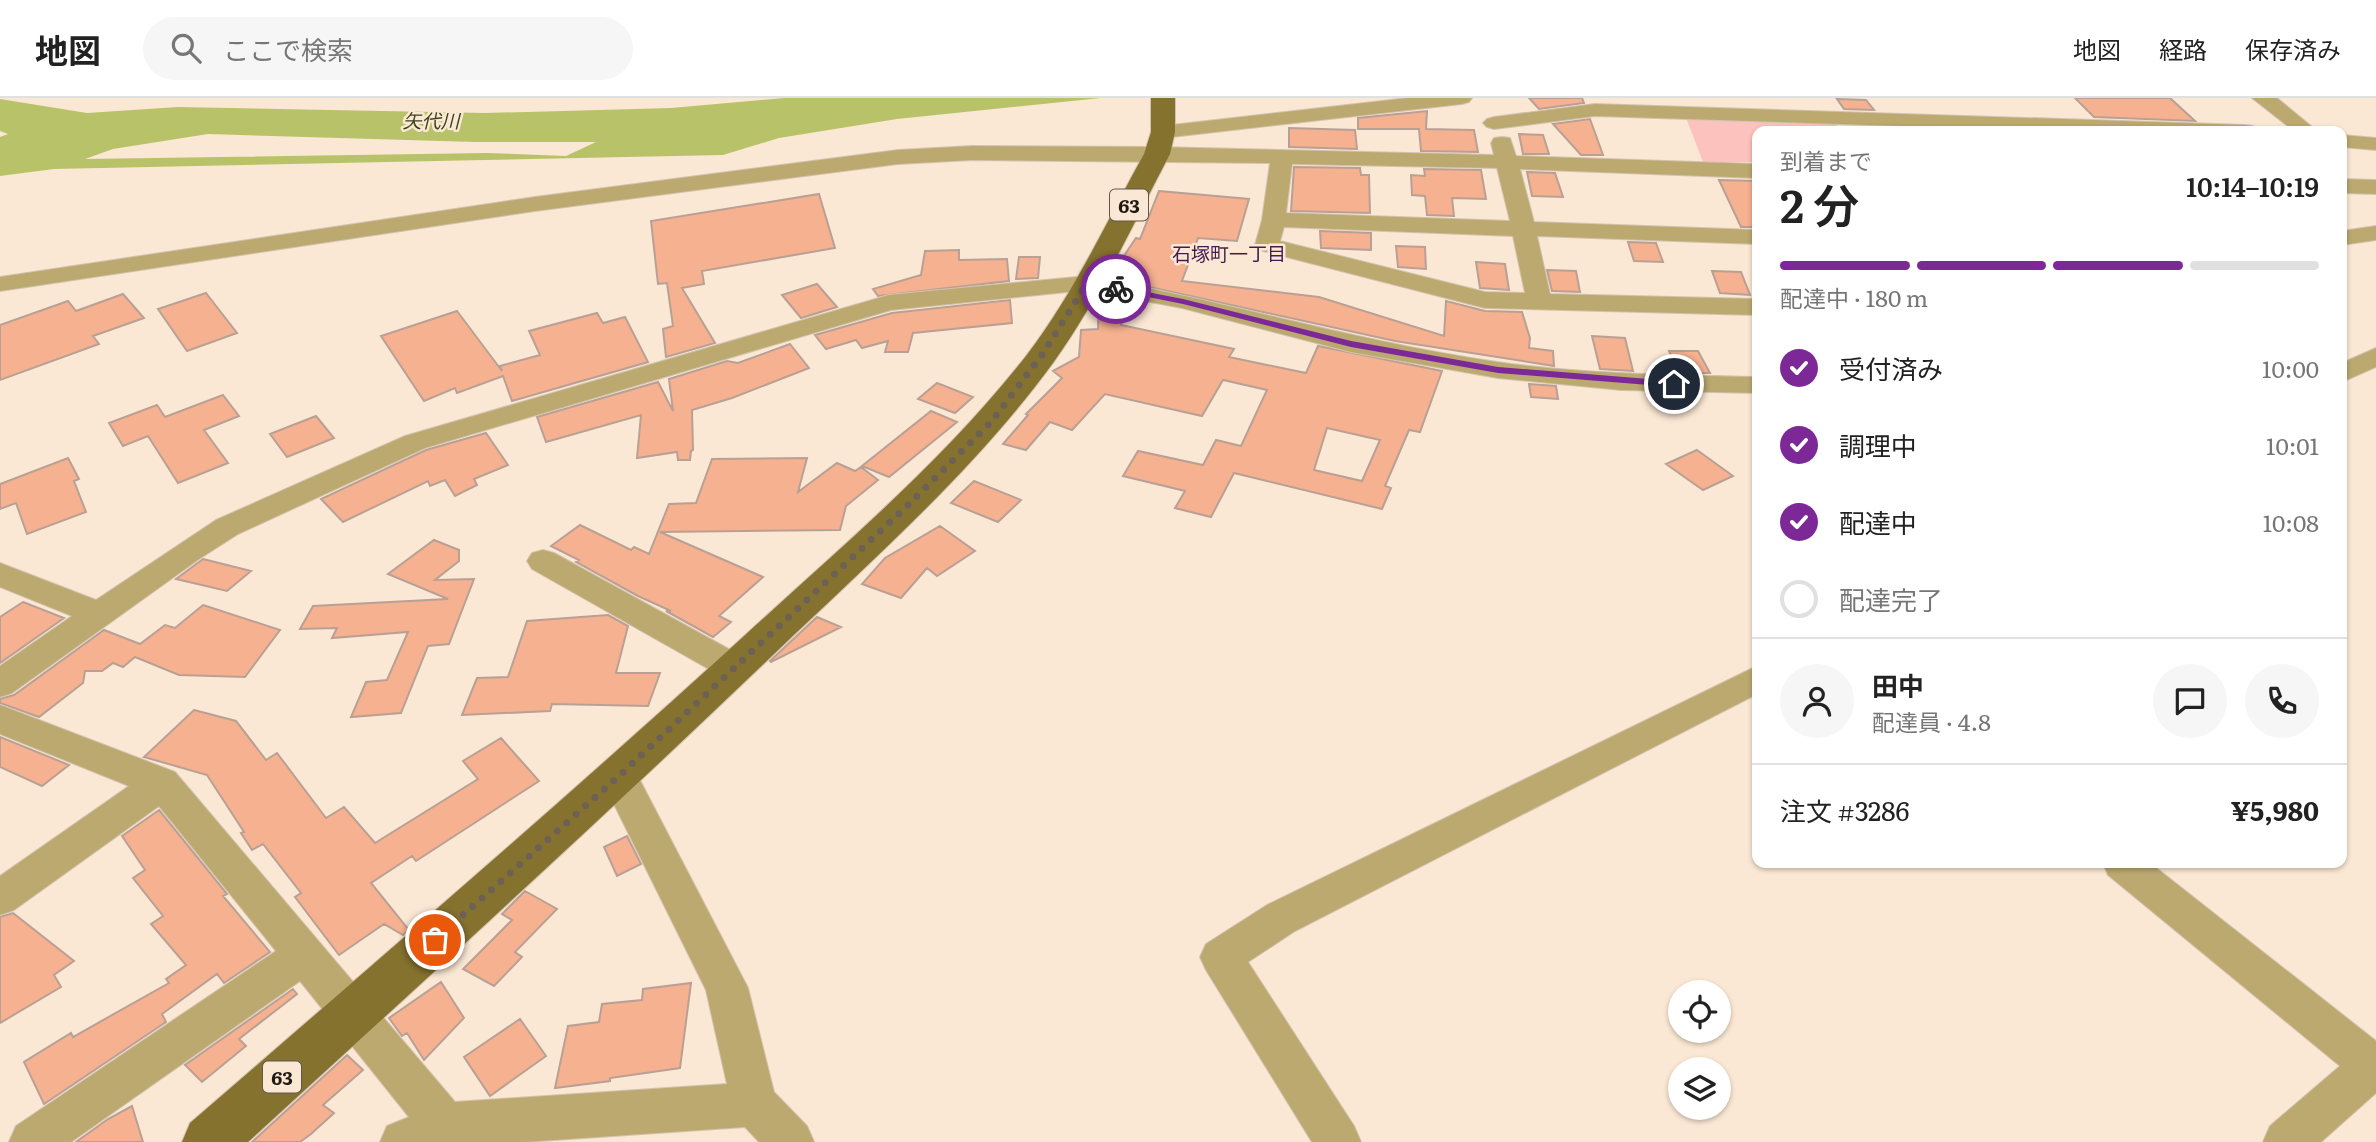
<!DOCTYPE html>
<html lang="ja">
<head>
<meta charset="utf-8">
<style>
  body { margin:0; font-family:Literata,"Noto Sans JP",serif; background:#f6f6f6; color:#222; height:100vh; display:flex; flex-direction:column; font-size:26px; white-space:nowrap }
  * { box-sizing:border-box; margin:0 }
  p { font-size:23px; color:#767676 }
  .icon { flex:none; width:38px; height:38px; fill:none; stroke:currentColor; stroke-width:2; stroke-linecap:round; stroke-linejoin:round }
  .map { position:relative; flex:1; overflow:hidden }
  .drawer { position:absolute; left:1752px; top:28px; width:595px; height:742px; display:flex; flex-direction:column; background:#fff; border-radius:14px; box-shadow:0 2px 5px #0004 }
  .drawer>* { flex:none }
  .controls { position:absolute; left:1668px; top:882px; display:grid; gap:14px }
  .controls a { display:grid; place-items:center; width:63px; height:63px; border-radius:50%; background:#fff; box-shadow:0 2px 5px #0004; font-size:35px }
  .pin { position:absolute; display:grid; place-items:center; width:60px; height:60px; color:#fff; margin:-30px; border:4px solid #fff; border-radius:50%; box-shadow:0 2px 7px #0007 }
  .courier { position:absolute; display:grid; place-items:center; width:70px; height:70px; margin:-35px; border:5px solid #7c2897; border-radius:50%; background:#fff; color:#222; box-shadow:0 2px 9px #0007 }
  .head em { font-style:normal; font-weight:600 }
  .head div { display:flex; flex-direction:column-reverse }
  .head { display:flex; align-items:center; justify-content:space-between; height:119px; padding:0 28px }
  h1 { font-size:46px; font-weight:600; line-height:52px }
  .bar { display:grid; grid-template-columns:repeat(4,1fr); gap:10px 7px; align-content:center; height:84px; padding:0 28px }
  .bar i { height:9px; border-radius:5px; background:#e0e0e0 }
  .bar .on { background:#7c2897 }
  .bar p { grid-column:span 4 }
  .line { display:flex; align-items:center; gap:18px; padding:0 28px; border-top:2px solid #e0e0e0 }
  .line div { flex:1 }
  .round { display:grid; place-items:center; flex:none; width:74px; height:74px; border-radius:37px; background:#f6f6f6 }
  ol { padding:0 28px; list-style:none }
  li { display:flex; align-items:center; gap:21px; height:77px }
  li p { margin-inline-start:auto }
  li .icon { padding:7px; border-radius:50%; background:#7c2897; color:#fff; stroke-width:4 }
  li:last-child { color:#767676 }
  li i { width:38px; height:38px; border:4px solid #e0e0e0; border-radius:50% }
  header { display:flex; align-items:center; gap:42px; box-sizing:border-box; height:98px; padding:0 35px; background:#fff; border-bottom:2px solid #e0e0e0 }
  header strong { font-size:33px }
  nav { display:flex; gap:38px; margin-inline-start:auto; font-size:24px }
  .search { width:490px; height:63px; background:#f6f6f6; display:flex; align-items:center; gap:18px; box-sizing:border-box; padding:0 24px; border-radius:38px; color:#767676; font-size:26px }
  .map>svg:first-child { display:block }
  .green { fill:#fcc3be }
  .water { fill:#b8c369; fill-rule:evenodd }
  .building { fill:#f6b190; stroke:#b9a095; stroke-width:2; fill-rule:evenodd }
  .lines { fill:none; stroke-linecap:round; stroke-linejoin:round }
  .minor-casing { stroke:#d4c3b1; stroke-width:2 }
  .major-casing { stroke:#d4c3b1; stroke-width:2 }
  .minor { fill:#bca970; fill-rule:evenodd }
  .major { fill:#86722f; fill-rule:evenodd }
  .route { fill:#7c2897 }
  .done { stroke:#6d6156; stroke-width:7; stroke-dasharray:0 12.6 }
  .labels { text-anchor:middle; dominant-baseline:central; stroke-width:5; stroke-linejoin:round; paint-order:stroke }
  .far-water-label { font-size:19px; font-style:italic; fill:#3d421c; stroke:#fbe8d4 }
  .shield { fill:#fbe8d4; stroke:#62574c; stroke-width:2 }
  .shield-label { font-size:19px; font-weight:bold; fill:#201912 }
  .far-neighbourhood-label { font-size:19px; fill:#431b50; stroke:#fbe8d4 }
</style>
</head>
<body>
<header>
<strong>地図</strong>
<div class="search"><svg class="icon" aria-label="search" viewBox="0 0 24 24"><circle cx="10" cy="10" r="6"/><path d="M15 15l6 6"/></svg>ここで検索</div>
<nav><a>地図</a><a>経路</a><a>保存済み</a></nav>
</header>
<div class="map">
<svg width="2376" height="1044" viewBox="0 0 2376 1044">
  <rect width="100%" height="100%" fill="#fbe8d4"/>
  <path class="green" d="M1685,17l148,5 8,11h-84v31h-54z"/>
  <path class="water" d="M784,0h317l-204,21 -118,19 -56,17 -669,14 -54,7v-39l8,-3 -8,-3v-32l87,14 91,-6 307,6 186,-5zM208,36l267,8h121l-30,14 -79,-3 -402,6 28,-10z"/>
  <path class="building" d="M1529,0h53l2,5 -45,6z
    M2075,0h95l25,23 -101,-4z
    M1837,1l29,1 8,10 -30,-1z
    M1427,13l-1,18 48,1 4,22 -57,-1 -2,-22h-61v-11z
    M1590,21l13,36h-22l-28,-31z
    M1289,30l66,2 2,19 -68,-2z
    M1519,36l24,1 6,19h-26z
    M1294,69l66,1 1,7h8l1,38 -79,-2z
    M1424,71l57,1 5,29 -34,-1 2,18 -27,-1 -2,-19 -13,-1 -1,-20 14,1z
    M1527,74l28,1 8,24 -31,-1z
    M1719,82l38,1v46h-16z
    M1159,93l90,8 -12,42 -39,-3 -16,43 137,16 125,39 2,-35 39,10 37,1 8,26 -1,10 24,3 1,15 -159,-25 -286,-63 27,-40 4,1z
    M819,96l16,54 -133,23 2,13 -22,4 33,55 -49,14 -3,-28 10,-3 -6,-43 -9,1 -7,-63z
    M1320,133l51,2v17l-50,-2z
    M1628,144l28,1 7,19 -29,-1z
    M1396,148l29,1 1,22 -28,-2z
    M959,152v10l48,-1 2,22 -131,15 -5,-7 48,-14 4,-24z
    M1019,159h21l-2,21 -22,1z
    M1476,164l29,2 4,26 -29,-2z
    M1547,172l29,1 4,21 -28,-1z
    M1712,173l29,1 9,23 -30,-2z
    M817,186l20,23 -36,11 -19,-23z
    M206,195l31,40 -50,18 -29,-42z
    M123,196l21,24 -51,18 6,8 -99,36v-55l68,-24 8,10z
    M1099,197l43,8 -18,-2 -3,24 113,24 -5,8 77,16 12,-27 124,25 -22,61 -11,-2 -24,56 6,2 -9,21 -148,-36 -23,44 -36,-9 10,-17 -62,-15 15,-25 65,14 13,-25 25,6 26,-56 -44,-10 -21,36 -97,-22 -33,36 -22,-8 -24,28 -23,-6 25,-29 -2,-1 36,-36 -9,-7 26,-14 2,-27 17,-1zM1327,330l53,12 -18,41 -48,-11z
    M1010,202l2,23 -99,10 -5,19h-23l3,-11 -26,7 -6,-8 -30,9 -11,-14 77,-22z
    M457,213l45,60 -2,-5 40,-11 -11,-24 68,-18 6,10 22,-6 23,45 -136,39 -9,-25 -46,17 -2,-5 -31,13 -43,-65z
    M1592,238l33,2 8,33 -33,-2z
    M790,246l19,24 -77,30 -40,12 1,40 -2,1 -1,9h-12l-1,-8 -40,6 4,-43 -95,27 -9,-25 121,-35 15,29 -4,-32 58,-18 11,2z
    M1669,253h29l12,22h-30z
    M937,285l36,14 -18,16 -37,-14z
    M1529,286l27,2 2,13 -27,-2z
    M223,297l16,21 -35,14 24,33 -50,20 -30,-47 -25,10 -14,-23 48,-18 8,12z
    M931,313l26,11 -68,55 -27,-11z
    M316,318l18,22 -47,19 -17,-23z
    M486,335l22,32 -34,14 3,6 -22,11 -10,-16 -15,6 -2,-5 -85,41 -22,-23 105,-49z
    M1697,352l36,26 -30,14 -37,-26z
    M68,360l11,21 -5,2 12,31 -59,22 -11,-31 -16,6v-25z
    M807,360l-9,34 39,-29 18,8 6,-4 17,13 -32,26 -6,24 -180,2 103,45 -44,39 12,6 -18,15 -47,-26h5l-33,-15 -62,-34 3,-2 -28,-14 29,-21 51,25 3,-3 15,7 20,-50 27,-1 16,-44z
    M974,383l47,19 -23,22 -47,-19z
    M940,428l35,25 -38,25 -10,-8 -26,30 -39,-14 23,-26z
    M434,442l25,10v11l-24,19 39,-1 -25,65 -21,2 -27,67 -50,4 15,-35 21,-2 21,-48 -76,6 5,-10 -37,1 13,-23 135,-7 -60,-25z
    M203,461l48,12 -24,20 -51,-12z
    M23,504l41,16 -64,45v-46z
    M203,507l77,25 -35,47 -66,-2 -44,-18 -12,10 -10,-4 -11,8h-17l-2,12 -44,34 -39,-14v-4l14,-4 90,-65 36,14 25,-19 10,3z
    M608,517l20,11 -12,47h44l-12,33 -96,-2 -2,7 -88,4 15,-37 31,-1 19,-56z
    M817,519l24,10 -70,35 -1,-1z
    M194,612l42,11 30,39 11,-7 49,65 18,-11 31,36 103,-64 -15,-18 38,-23 38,43 -123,80 -4,-5 -41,27 38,47 -6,5 -19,-11 -45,31 -44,-58 6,-4 -38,-49 -11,6 -11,-17 3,-1 -37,-57 -63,-18z
    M0,639l69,28 -27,21 -42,-19z
    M159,712l68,84 -4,2 47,56 -46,31 -7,-9 -55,40 4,8 -122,82 -20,-42 47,-29 2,4 96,-54 -3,-4 20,-14 -35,-41 12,-8 -30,-38 12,-8 -23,-34z
    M627,738l14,28 -24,12 -13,-29z
    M525,793l32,18 -42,43 7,5 -28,29 -31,-17 49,-49 -10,-6z
    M13,815l61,48 -20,14 7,12 -61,36v-106z
    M441,884l23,36 -40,42 -17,-27 -5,3 -13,-18z
    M691,885l-11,85 -70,10v3l-55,7 13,-62 31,-4 3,-18 40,-4 1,-11z
    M293,891l4,5 -58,45 7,7 -44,36 -17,-17z
    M520,921l26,37 -56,40 -26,-39z
    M347,957l16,15 -40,35 11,8 -23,21 -11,8h-48z
    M132,1008l11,36h-67l32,-23z"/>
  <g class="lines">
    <g class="minor-casing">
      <path id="minor" d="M1408,0h64l-3,4 -7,2 -299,34 -8,-1 -3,-5 3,-5 8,-1z
        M2252,0h25l40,33h-23z
        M1595,6l650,21 8,1 3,5h-199l-462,-15 -101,13 -7,-2 -4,-4 4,-4 7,-2z
        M2342,37l34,3v12l-34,-3z
        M1502,39l8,1 6,18 241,8v14l-237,-9 14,53 223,8v14l-220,-8 13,58 207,5v16l-272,-7 -226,-58 -4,-5 7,-25 8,-57 -298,-3 -74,4 -363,47 -535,80v-14l535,-80 363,-47 74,-4 185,1 337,8 -3,-12 3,-5zM1292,66l205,4 13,53 -224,-8zM1284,129l229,9 12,57 -40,-1 -205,-51z
        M2342,81l34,1v14l-34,-1z
        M2376,128v14l-34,5v-14z
        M1087,178c138,25 272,66 410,86 86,12 173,13 260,15v16l-136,-3 -123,-12 -147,-26 -169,-44 -95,-18 -196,20 -466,138 -187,86 -39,25 -187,134 -12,4v-31l72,-50 -72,-29v-24l96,37 120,-80 189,-84 484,-141z
        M2376,250v19l-34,15v-19z
        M543,452l11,3 191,105 5,9 -5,9 -12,4 -12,-4 -189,-107 -5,-8 5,-8z
        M1757,568v28l-462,237 -47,31 106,164 7,16h-49l-106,-172 -6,-13 6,-13 61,-39z
        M0,607l175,67 280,330 272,-18 -21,-94 -106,-214 6,-11 13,-4 13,4 116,223 26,104 33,34 7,16h-55l-14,-15 -220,15h-145l7,-16 22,-9 -109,-136 -229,161h-62l7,-16 260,-175 -117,-145 -145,104 -14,5v-39l129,-90 -129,-52z
        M2103,765h47l226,178v52l-55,49h-58l7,-16 70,-60 -232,-191z"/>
    </g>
    <g class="major-casing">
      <path id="major" d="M1151,0h24v34l-5,22c-37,70 -71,145 -117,209 -79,108 -182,198 -279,291 -172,165 -349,326 -526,488h-66l8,-19c186,-161 372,-321 553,-486 98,-90 201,-176 283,-281 47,-61 81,-135 118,-202l7,-22z"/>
    </g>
    <use href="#minor" class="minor"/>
    <use href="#major" class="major"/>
  </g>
  <path class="route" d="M1116,188l67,13 168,42 147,26 176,14 4,3 -4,3 -176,-14 -147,-26 -168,-43 -70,-14z"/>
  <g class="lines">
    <path class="done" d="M435,842l184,-164 287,-269 85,-85 51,-67 45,-72 29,6"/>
  </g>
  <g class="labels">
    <g class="far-water-label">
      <text x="431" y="22">矢代川</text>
    </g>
    <g class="shield">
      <rect x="1110" y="91.5" width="38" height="31" rx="5"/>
      <rect x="263" y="963.5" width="38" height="31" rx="5"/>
    </g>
    <g class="shield-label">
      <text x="1129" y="107">63</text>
      <text x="282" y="979">63</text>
    </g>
    <g class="far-neighbourhood-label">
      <text x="1229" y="155">石塚町一丁目</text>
    </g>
  </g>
</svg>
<div class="controls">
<a><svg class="icon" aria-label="locate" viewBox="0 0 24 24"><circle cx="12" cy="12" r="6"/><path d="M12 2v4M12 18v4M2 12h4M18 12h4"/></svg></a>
<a><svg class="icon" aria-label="layers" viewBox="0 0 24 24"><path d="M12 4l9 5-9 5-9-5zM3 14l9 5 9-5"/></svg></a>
</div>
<div class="pin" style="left:435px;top:842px;background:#ea580c"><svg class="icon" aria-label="bag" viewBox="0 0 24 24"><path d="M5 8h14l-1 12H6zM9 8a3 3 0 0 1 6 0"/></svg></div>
<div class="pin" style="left:1674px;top:286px;background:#1f2937"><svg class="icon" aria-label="home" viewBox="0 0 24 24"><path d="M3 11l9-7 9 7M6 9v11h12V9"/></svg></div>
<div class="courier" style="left:1116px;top:191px"><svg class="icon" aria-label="bike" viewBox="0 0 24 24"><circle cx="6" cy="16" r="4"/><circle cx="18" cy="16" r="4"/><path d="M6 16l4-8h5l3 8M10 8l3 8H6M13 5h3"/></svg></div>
<section class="drawer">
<div class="head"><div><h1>2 分</h1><p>到着まで</p></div><em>10:14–10:19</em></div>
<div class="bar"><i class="on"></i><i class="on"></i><i class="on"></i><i></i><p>配達中 · 180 m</p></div>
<ol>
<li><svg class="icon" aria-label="check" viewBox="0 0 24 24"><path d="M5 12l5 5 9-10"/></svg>受付済み<p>10:00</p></li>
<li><svg class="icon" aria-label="check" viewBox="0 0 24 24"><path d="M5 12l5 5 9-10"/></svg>調理中<p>10:01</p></li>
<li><svg class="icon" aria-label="check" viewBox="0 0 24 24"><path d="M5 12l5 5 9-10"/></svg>配達中<p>10:08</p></li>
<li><i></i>配達完了</li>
</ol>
<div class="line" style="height:126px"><a class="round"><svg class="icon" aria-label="person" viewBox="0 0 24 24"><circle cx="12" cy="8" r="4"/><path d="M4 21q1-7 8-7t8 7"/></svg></a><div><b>田中</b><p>配達員 · 4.8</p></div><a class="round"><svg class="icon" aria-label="chat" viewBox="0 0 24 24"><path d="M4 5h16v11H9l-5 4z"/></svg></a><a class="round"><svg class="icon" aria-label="phone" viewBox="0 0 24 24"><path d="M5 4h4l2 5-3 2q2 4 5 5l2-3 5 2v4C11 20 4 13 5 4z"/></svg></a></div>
<div class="line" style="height:91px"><div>注文 #3286</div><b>¥5,980</b></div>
</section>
</div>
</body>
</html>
